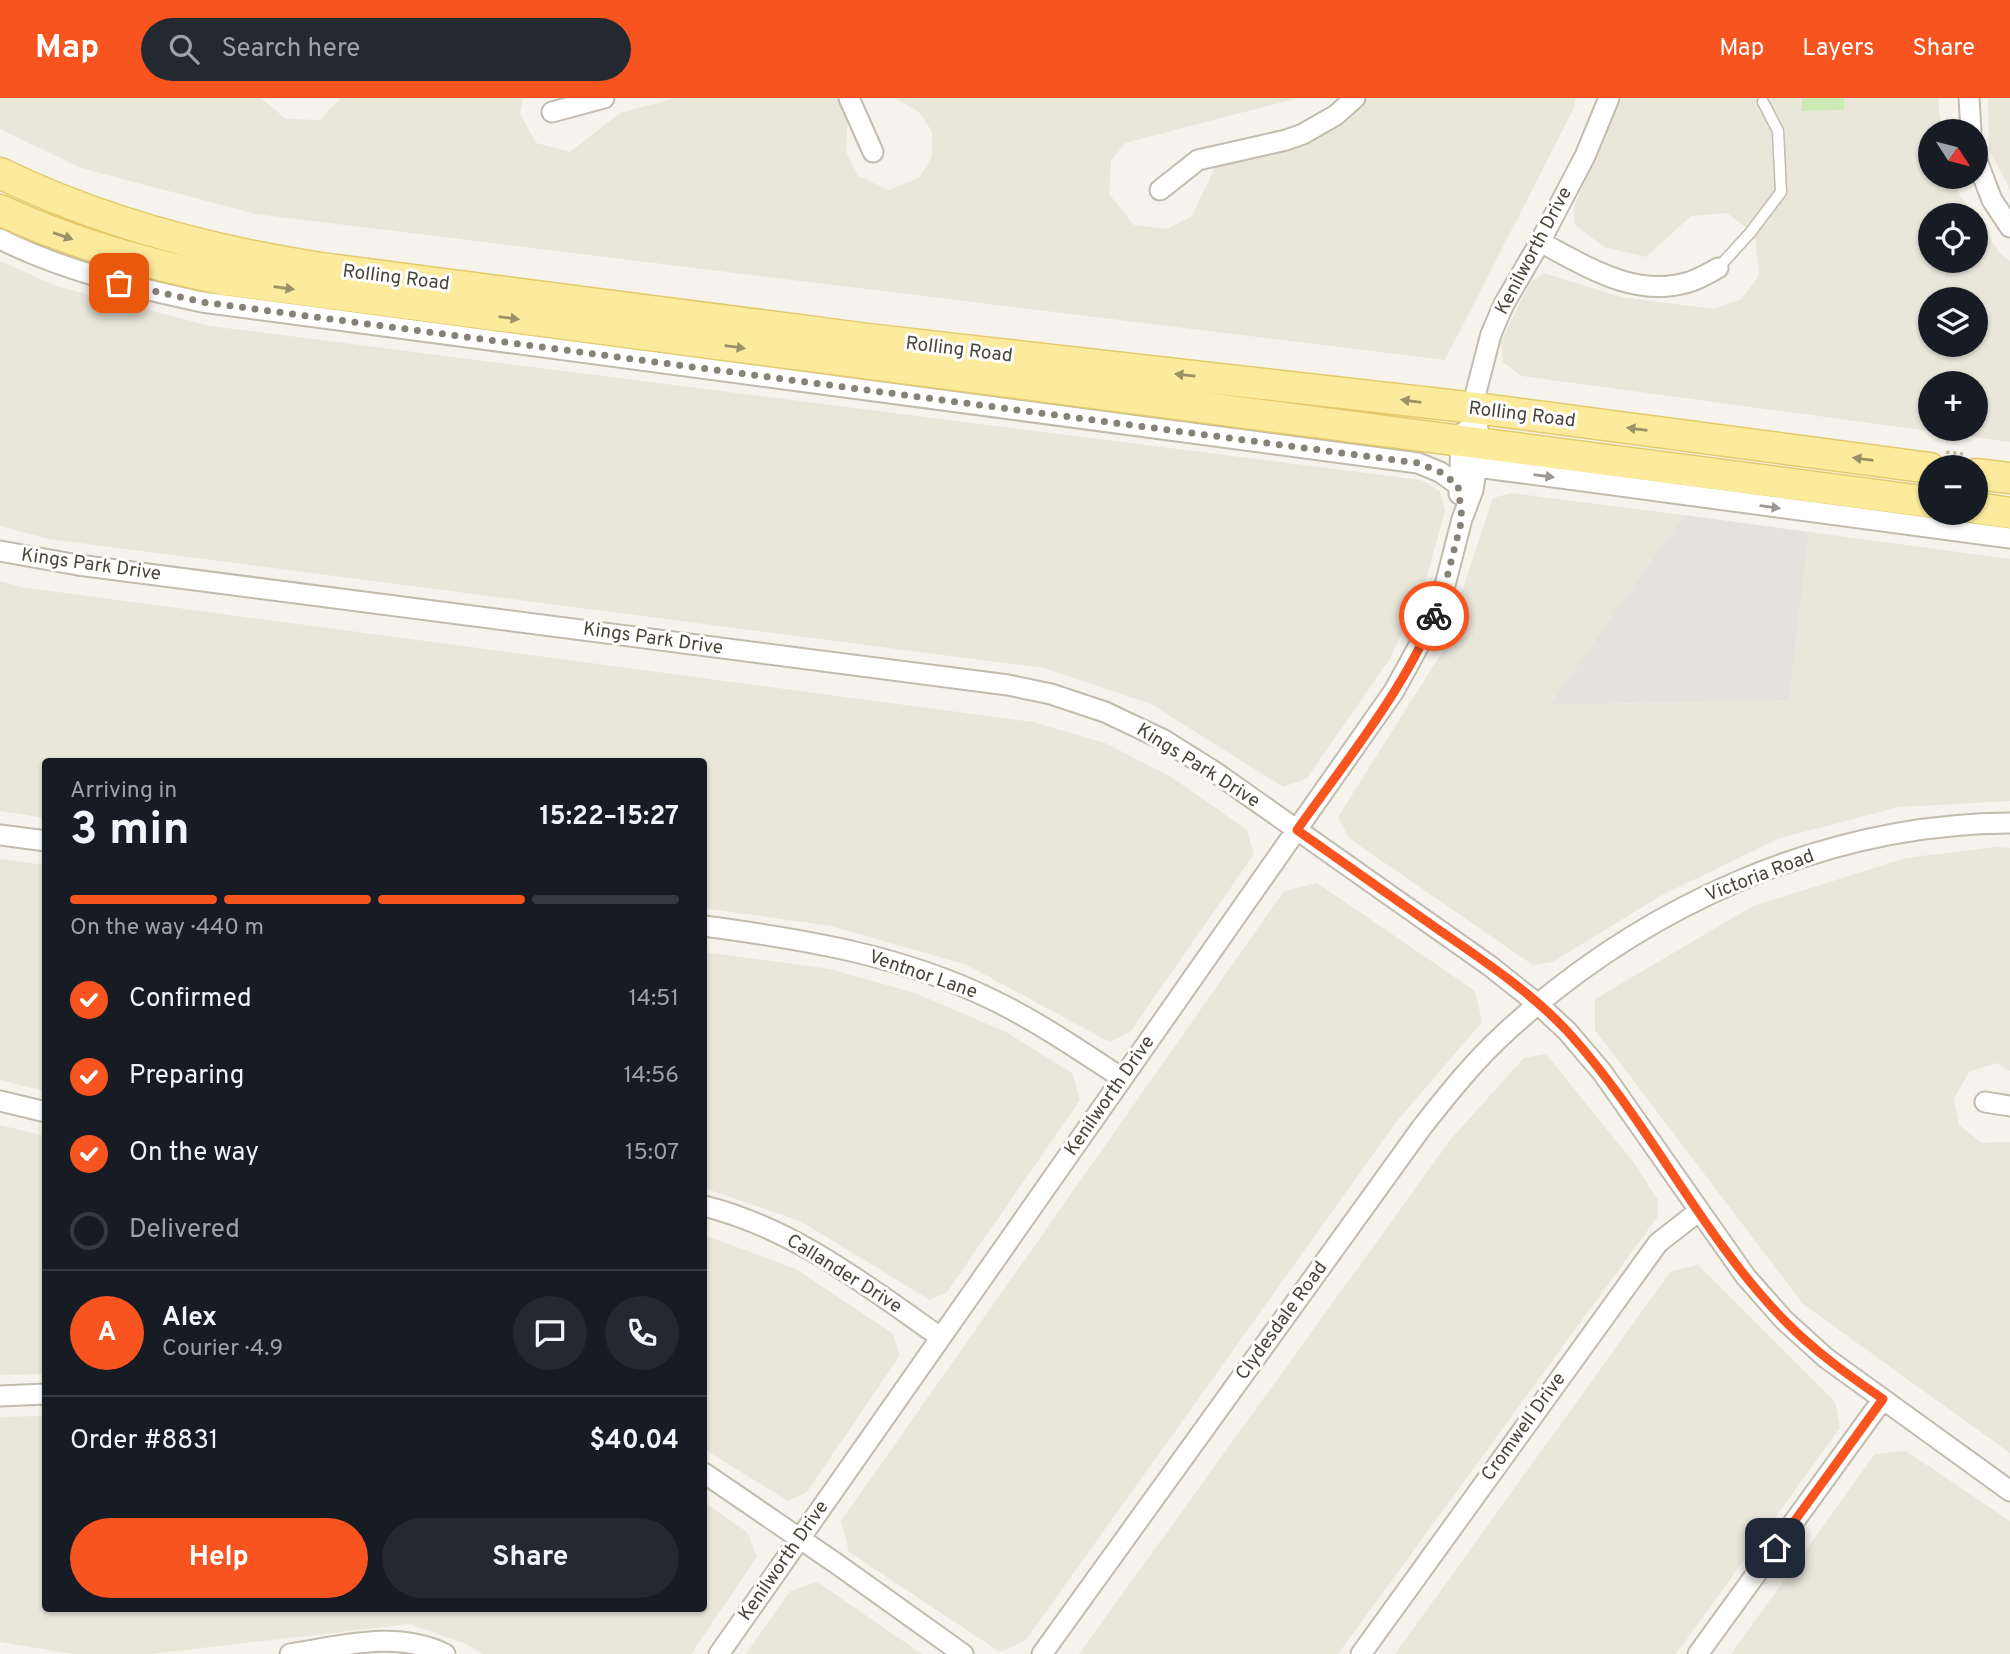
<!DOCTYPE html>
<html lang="en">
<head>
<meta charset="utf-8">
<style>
  body { margin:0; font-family:Overpass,sans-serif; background:#242831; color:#f1f3f6; height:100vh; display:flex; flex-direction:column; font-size:26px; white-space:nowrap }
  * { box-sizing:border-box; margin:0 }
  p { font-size:23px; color:#9ea1a6 }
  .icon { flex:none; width:38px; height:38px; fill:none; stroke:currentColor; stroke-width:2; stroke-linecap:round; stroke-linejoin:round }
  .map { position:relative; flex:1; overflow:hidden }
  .drawer { position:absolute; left:42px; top:660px; width:665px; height:854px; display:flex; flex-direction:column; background:#171b24; border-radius:7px; box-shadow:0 2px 5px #0004 }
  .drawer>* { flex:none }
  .needle { width:46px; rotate:126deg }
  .tools { position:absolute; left:1918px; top:21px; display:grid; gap:14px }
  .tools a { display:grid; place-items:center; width:70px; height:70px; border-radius:50%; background:#171b24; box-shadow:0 2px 5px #0004; font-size:35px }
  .pin { position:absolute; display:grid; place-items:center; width:60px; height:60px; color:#fff; margin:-30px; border-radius:14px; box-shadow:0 4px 10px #0006 }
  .courier { position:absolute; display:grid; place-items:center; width:70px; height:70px; margin:-35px; border:5px solid #f85420; border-radius:50%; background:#fff; color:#222; box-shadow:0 2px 9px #0007 }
  .headline em { font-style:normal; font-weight:700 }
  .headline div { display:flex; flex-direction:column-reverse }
  .headline { display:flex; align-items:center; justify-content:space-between; height:119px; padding:0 28px }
  h1 { font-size:46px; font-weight:700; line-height:52px }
  .bar { display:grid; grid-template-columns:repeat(4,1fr); gap:10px 7px; align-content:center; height:84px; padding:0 28px }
  .bar i { height:9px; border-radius:5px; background:#363941 }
  .bar .selected { background:#f85420 }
  .bar p { grid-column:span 4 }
  .line { display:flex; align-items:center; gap:18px; padding:0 28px; border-top:2px solid #363941 }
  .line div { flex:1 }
  .round { display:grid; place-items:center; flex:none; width:74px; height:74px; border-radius:37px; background:#242831 }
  ol { padding:0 28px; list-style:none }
  li { display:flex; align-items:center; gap:21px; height:77px }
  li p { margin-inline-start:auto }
  li .icon { padding:7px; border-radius:50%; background:#f85420; color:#fff; stroke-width:4 }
  li:last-child { color:#9ea1a6 }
  li i { width:38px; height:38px; border:4px solid #363941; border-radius:50% }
  .button { display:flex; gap:14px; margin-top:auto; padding:14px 28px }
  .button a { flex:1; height:80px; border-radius:42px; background:#f85420; color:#fff; font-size:28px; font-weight:700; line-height:80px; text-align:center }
  .button a+a { background:#242831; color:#f1f3f6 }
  header { display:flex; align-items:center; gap:42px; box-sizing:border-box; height:98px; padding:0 35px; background:#f85420; color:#fff }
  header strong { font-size:33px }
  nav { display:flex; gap:38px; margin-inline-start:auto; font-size:24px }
  .search { width:490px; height:63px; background:#242831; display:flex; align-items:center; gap:18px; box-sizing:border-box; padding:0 24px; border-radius:38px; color:#9ea1a6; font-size:26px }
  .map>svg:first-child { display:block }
  .residential { fill:#e9e6da; fill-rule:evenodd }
  .industrial { fill:#e5e2dd }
  .green { fill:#cde9b5 }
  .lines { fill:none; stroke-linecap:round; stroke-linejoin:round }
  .service-casing { stroke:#c1bcae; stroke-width:13 }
  .minor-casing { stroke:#c1bcae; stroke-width:23 }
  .primary-casing { stroke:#e4ca6b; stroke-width:33 }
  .path { stroke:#c3ba9f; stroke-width:3.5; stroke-dasharray:3.5 3.5; stroke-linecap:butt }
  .service { stroke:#fff; stroke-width:10 }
  .minor { stroke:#fff; stroke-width:19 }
  .primary { stroke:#fdeb9d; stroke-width:30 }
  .oneway { fill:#9b9066 }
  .oneway2 { fill:#9b9992 }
  .done { stroke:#868277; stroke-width:7; stroke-dasharray:0 12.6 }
  .route { stroke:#f85420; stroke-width:9 }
  .labels { text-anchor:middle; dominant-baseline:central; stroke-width:6; stroke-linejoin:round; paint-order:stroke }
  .street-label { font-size:19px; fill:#4a4539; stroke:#fff }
</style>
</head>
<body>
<header>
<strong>Map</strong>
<div class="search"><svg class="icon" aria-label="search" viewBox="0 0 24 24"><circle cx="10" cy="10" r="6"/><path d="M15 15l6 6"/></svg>Search here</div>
<nav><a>Map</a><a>Layers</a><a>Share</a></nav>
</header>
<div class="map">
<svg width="2010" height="1556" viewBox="0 0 2010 1556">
  <rect width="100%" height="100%" fill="#f5f3eb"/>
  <path class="residential" d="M0,0h261l25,21 34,1 21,-22h182l-3,15 16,30 34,9 50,-39 56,-15h165l7,14 -2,40 12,24 31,14 30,-12 13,-21v-25l-12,-19 -24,-15h402l-173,45 -14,18 -2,33 25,31 33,4 25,-13 23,-49 104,-28 50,-41h207l-3,12 -128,250 -1189,-146 -175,-46 -81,-39z
    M1622,0h180v13l42,-2v-11h95v14l4,19h-13v46h25l5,19 14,19h-44v46h46v-43l25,36 9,7v181l-488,-66 -19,-14 -2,-20 29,-60 14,-9 77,24 92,12 29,-10 17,-24 -4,-40 -28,-22 -36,3 -45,41 -42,-10 -30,-23v-18zM1930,201h46v46h-46zM1930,285h46v46h-46z
    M1988,0h22v92l-21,-41z
    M0,163l56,25 154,40 1211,154 19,11 5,20 -21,76 -35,73 -82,118 -24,9 -132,-83 -107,-36 -995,-129 -49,-13z
    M1511,395l173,22 -133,190 238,-5 20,-168 201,27v242l-111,6 -119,31 -120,58 -107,66 -20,3 -183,-126 -12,-22 104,-165 51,-154z
    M0,483l20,6 1013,135 72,21 65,33 77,54 7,24 -124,178 -20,10 -143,-77 -136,-39 -127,-18v-147h-658l-1,57 -45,-7z
    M1995,749l15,1v223l-14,-8 -27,9 -15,27 5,26 23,18 28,-1v311l-207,-149 -208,-274v-31l158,-93 153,-48z
    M0,761l45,6v226l-45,-11z
    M1317,785l158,108 7,31 -86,100 -371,519 -25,11 -151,-100 -8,-31 443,-630z
    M704,854l126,17 85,24 91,39 66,41 8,27 -133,192 -17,8 -130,-79 -96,-33z
    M1546,956l88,109 24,37v16l-320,438h-259l372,-515 73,-81z
    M0,1027l45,11v238l-45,1z
    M704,1137l92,34 96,64 8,22 -93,137 -19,9 -84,-52z
    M1698,1167l137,137 5,26 -164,226h-281l276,-383z
    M45,1318l1,192h658v-106l43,30 10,25 -66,97h-209l-13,-9 -59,-21 -261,30h-75l-74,-12v-225z
    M1906,1353l104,70v133h-279l144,-200z
    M817,1484l105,72h-176l44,-63z"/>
  <path class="industrial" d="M1684,417l125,17 -20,168 -239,5z"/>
  <path class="green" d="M1802,0h42v12l-42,1z"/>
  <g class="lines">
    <g class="service-casing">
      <path id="service" d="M1718,170l32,-35 31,-41 -3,-61 -15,-29"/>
    </g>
    <g class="minor-casing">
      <path id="minor" d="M849,0l24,54
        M1969,0l2,33
        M552,14l52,-14
        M1976,60l16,42 18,27
        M1160,92l38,-30 88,-20 17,-6 33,-19 19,-17
        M0,141c64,32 133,48 202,63l1216,161 22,9 18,13
        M1540,144c46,24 95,57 149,40 10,-3 20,-9 29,-14
        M1477,369l533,71
        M1459,396l2,-53 4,-10
        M0,453l78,14 930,120 43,9 54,18 59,28 51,32 275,194 49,39 28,26 35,41 144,205 38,43 42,38 184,133
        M0,737l46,6
        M704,828c98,13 197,29 287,73 46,22 88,51 131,79
        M0,1003l46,11
        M1985,1004l25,4
        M704,1108c89,22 162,79 236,131
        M0,1298l46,-2
        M704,1375l133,91 126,90
        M290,1556c52,-8 106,-24 155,0
        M719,1556l675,-963 35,-64 15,-38 18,-70 11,-29 7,-46 -5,-36 1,-16 15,-58 13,-30 36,-62 45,-86 24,-58
        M1042,1556l380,-527c26,-33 53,-67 84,-95 136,-125 317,-208 504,-209
        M1361,1556l297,-411 41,-32
        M1698,1556l185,-255"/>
    </g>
    <g class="primary-casing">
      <path id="primary" d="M0,75c101,49 210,78 321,95l547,71 607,69 455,60
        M0,112c73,34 147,54 226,70l1704,222
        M1976,376l34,4
        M1976,410l34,5"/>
    </g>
    <path class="path" d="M1946,354l17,2"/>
    <use href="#service" class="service"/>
    <use href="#minor" class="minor"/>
    <use href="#primary" class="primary"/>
  </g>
  <defs><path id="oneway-solid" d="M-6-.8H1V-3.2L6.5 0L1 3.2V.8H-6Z" transform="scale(1.75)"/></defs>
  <g class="oneway">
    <use href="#oneway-solid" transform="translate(63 138) rotate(19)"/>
    <use href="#oneway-solid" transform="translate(284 190) rotate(8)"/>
    <use href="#oneway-solid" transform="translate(509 220) rotate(7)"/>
    <use href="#oneway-solid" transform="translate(735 249) rotate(7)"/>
    <use href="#oneway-solid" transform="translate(1185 277) rotate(-174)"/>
    <use href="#oneway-solid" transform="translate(1411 303) rotate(-173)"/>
    <use href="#oneway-solid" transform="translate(1637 331) rotate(-173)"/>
    <use href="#oneway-solid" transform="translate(1863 361) rotate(-173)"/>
  </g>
  <g class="oneway2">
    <use href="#oneway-solid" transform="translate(1544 378) rotate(8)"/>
    <use href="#oneway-solid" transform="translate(1770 409) rotate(7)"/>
  </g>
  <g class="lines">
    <path class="done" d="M119,185l83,19 1216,161 22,9 18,13 4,34 -18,70 -10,27"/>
    <path class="route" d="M1434,518c-30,74 -91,149 -137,214 47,33 95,67 142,100 45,31 92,62 129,102 81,89 132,202 216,288 29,30 64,55 99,79l-108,149"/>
  </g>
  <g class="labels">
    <g class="street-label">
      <text transform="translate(1534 153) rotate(-62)">Kenilworth Drive</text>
      <text transform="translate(396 180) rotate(7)">Rolling Road</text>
      <text transform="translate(959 252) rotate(7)">Rolling Road</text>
      <text transform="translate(1522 317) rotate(7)">Rolling Road</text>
      <text transform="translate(91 467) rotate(8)">Kings Park Drive</text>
      <text transform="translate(653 541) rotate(8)">Kings Park Drive</text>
      <text transform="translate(1198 668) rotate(32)">Kings Park Drive</text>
      <text transform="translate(1760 778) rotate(-21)">Victoria Road</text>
      <text transform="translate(923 877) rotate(19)">Ventnor Lane</text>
      <text transform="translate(1110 998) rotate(-55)">Kenilworth Drive</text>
      <text transform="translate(844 1176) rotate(32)">Callander Drive</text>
      <text transform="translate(1282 1223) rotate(-54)">Clydesdale Road</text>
      <text transform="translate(1524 1329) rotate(-54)">Cromwell Drive</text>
      <text transform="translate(784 1463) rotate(-55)">Kenilworth Drive</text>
    </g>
  </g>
</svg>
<div class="tools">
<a><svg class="needle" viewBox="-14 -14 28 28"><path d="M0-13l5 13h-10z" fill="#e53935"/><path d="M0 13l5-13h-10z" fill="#9ea1a6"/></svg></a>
<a><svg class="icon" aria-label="locate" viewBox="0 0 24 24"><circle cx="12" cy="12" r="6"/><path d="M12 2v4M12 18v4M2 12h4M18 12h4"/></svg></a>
<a><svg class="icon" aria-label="layers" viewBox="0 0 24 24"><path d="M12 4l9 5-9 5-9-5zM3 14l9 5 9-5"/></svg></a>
<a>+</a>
<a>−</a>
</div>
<div class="pin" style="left:119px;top:185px;background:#ea580c"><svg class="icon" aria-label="bag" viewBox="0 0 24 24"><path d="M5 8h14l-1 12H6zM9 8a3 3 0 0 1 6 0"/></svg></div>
<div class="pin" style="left:1775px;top:1450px;background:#1f2937"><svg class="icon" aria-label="home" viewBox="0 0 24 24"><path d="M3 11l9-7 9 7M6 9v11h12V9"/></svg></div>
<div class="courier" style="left:1434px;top:518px"><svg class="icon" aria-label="bike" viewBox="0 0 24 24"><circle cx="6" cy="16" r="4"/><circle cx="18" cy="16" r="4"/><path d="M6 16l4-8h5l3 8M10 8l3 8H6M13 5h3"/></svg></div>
<section class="drawer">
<div class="headline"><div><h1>3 min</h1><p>Arriving in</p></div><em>15:22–15:27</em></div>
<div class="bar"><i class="selected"></i><i class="selected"></i><i class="selected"></i><i></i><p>On the way · 440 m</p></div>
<ol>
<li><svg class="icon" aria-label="check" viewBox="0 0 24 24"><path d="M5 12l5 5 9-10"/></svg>Confirmed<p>14:51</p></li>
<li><svg class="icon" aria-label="check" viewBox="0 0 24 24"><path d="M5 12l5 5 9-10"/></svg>Preparing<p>14:56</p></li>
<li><svg class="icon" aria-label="check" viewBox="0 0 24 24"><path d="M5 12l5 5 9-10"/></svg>On the way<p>15:07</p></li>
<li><i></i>Delivered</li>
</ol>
<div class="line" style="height:126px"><b class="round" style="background:#f85420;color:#fff">A</b><div><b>Alex</b><p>Courier · 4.9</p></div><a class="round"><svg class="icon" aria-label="chat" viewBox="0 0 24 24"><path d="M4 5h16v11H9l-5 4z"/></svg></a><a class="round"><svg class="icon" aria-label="phone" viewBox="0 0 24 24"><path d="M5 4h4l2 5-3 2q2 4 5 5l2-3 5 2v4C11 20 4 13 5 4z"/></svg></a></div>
<div class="line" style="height:91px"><div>Order #8831</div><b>$40.04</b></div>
<div class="button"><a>Help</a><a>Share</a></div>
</section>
</div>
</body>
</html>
